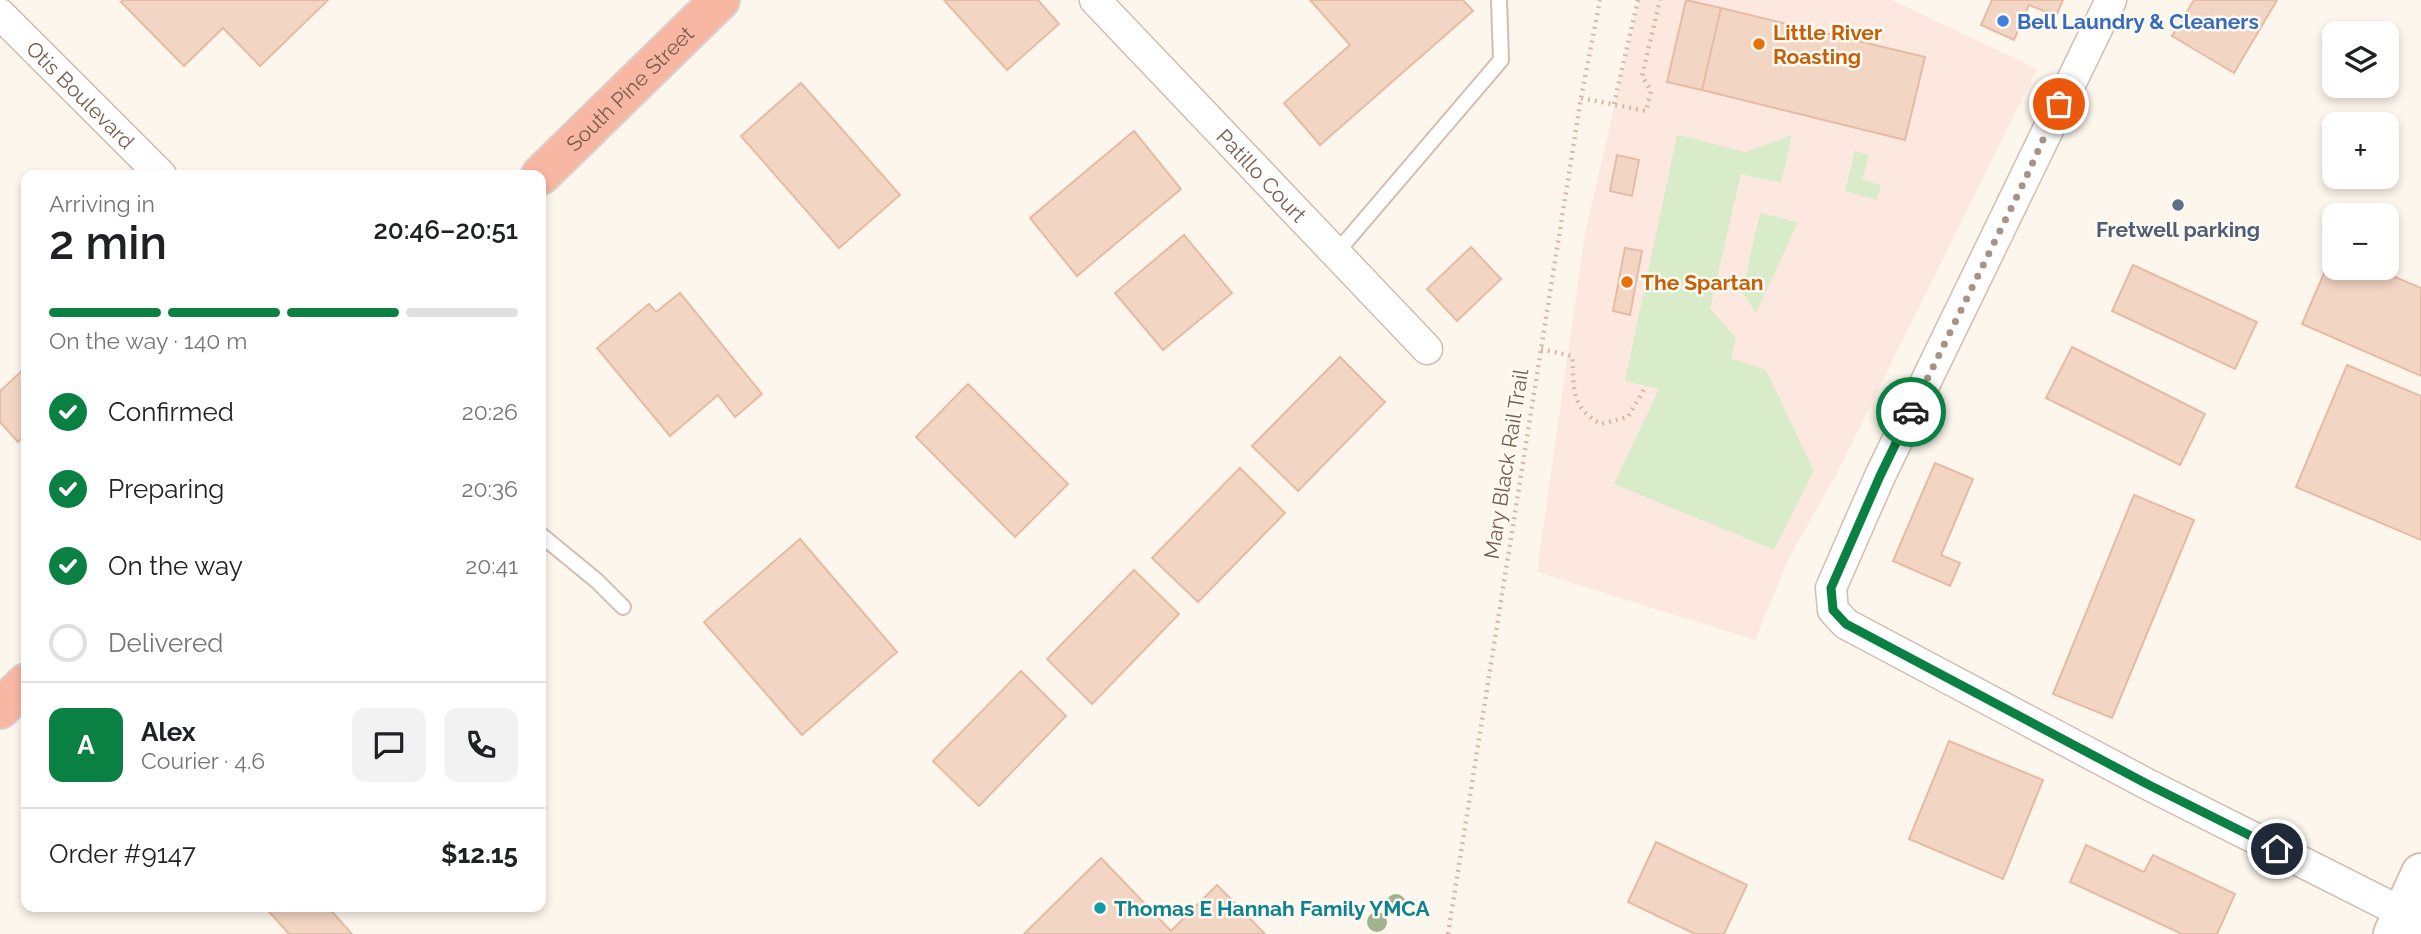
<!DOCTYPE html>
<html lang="en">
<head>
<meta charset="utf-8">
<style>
  body { margin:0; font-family:Raleway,sans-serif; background:#f2f2f2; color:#202124; height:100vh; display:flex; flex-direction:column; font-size:26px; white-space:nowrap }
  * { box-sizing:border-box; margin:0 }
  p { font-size:23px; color:#757577 }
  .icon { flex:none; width:38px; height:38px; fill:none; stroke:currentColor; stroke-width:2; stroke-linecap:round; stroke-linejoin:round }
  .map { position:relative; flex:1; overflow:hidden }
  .side { position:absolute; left:21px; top:170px; width:525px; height:742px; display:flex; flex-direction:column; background:#fff; border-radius:14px; box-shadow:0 4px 10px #0003 }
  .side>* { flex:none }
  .buttons { position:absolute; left:2322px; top:21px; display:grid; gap:14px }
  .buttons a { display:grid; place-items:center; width:77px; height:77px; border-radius:14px; background:#fff; box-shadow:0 4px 10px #0003; font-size:35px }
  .pin { position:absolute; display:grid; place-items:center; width:60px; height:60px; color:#fff; margin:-30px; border:4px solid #fff; border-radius:50%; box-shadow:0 2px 7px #0007 }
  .courier { position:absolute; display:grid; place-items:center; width:70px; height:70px; margin:-35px; border:5px solid #0b8043; border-radius:50%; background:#fff; color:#222; box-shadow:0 2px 9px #0007 }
  .head em { font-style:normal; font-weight:600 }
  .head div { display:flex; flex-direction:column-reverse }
  .head { display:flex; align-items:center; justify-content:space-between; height:119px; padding:0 28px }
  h1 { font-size:46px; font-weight:600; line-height:52px }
  .bar { display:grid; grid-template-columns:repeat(4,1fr); gap:10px 7px; align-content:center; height:84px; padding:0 28px }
  .bar i { height:9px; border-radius:5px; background:#e0e0e0 }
  .bar .on { background:#0b8043 }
  .bar p { grid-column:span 4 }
  .line { display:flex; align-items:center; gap:18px; padding:0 28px; border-top:2px solid #e0e0e0 }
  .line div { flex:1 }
  .round { display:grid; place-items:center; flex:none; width:74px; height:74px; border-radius:14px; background:#f2f2f2 }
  ol { padding:0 28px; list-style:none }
  li { display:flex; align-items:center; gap:21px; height:77px }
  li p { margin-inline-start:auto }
  li .icon { padding:7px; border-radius:50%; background:#0b8043; color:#fff; stroke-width:4 }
  li:last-child { color:#757577 }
  li i { width:38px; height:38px; border:4px solid #e0e0e0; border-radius:50% }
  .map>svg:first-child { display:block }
  .commercial { fill:#fde8e0 }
  .green { fill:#d8ecc9 }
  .building { fill:#f3d5c3; stroke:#e6bba3; stroke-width:2 }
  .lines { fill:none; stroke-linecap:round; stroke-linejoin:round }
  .lane-casing { stroke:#d1beb0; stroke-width:18 }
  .street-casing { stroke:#d1beb0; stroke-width:33 }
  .secondary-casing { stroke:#d6c0b0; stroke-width:42 }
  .highway-casing { stroke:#dad1cd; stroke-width:42 }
  .path { stroke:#d9b8a5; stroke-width:4.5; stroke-dasharray:2 5; stroke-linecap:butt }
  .lane { stroke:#fff; stroke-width:14 }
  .street { stroke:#fff; stroke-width:30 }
  .secondary { stroke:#fff; stroke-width:38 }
  .highway { stroke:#f7b7a3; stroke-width:38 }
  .tree { fill:#a0b28e }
  .done { stroke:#a89285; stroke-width:7; stroke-dasharray:0 12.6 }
  .route { stroke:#0b8043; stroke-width:9 }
  .shop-dot { fill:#3f7fe0; stroke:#fffaf3; stroke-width:2.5 }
  .food-dot { fill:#e8710a; stroke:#fffaf3; stroke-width:2.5 }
  .service-dot { fill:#5c6f8a; stroke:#fffaf3; stroke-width:2.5 }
  .culture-dot { fill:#0f9aa8; stroke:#fffaf3; stroke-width:2.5 }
  .labels { text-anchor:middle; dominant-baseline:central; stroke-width:5; stroke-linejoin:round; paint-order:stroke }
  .shop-label { font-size:21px; font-weight:bold; fill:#366cbe; stroke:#fffaf3; text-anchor:start }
  .food-label { font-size:21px; font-weight:bold; fill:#c56008; stroke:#fffaf3; text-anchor:start }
  .street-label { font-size:21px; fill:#7a5c4d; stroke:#fffaf3 }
  .service-label { font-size:21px; font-weight:bold; fill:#4e5e75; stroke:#fffaf3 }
  .culture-label { font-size:21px; font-weight:bold; fill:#0d838f; stroke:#fffaf3; text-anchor:start }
</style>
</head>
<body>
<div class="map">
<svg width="2421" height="934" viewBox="0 0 2421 934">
  <rect width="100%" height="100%" fill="#fdf6ec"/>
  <path class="commercial" d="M1639,0h253l145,69 -199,402 -48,85 -35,84 -218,-68 48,-339z"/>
  <path class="green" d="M1677,135l69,17 46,-17 -11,48 -40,-9 -31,134 26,30 -5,20 35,12 48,101 -40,79 -160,-66 45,-95 -34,-8z
    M1855,151l14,4 -7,25 19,5 -4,15 -32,-9z
    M1760,213l38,9 -42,91 -14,-21z"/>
  <path class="building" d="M123,0h205l-68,66 -37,-38 -39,38 -63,-64z
    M944,0h94l21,24 -52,46z
    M1310,0h153l10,11 -153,134 -36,-42 66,-58z
    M1686,0l35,8 -19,82 -35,-8z
    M1992,0h71l-7,16 -27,-11 -15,35 -33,-15z
    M2194,0h83l-43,73 -62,-37z
    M1721,8l204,49 -20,83 -203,-50z
    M801,83l99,112 -61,53 -98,-112z
    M1134,131l47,58 -104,87 -47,-58z
    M1617,155l22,5 -7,36 -22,-5z
    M1184,235l48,58 -69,57 -48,-57z
    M1471,247l30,32 -44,42 -30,-32z
    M1625,248l17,3 -12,64 -17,-4z
    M2334,250v18h40l47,20v88l-119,-52z
    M2133,265l124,57 -22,47 -123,-58z
    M680,293l82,101 -27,23 -17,-22 -48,41 -73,-88 52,-44 7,8z
    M2072,347l133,67 -25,51 -134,-67z
    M1340,357l45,45 -87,89 -46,-45z
    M2347,365l74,31v144l-125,-53z
    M26,367v67l-8,8 -18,-20v-31z
    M968,384l100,100 -53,53 -99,-100z
    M1935,463l38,16 -32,76 19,8 -10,23 -57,-25z
    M1240,468l45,45 -87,89 -46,-44z
    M2134,495l60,25 -82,198 -59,-24z
    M800,539l97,113 -95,83 -98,-113z
    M1134,570l45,44 -87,90 -45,-45z
    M1021,671l45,45 -87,90 -46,-45z
    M1949,741l94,39 -40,99 -94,-40z
    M1656,842l91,43 -23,49h-29l-67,-32z
    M2086,845l58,27 9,-17 82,39 -18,40h-35l-112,-52z
    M1101,858l70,73 46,-46 48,49h-241z
    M264,906h63l25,28h-63z"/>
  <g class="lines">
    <g class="lane-casing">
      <path id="lane" d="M1337,252l164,-192 -2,-60
        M541,535l56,46 26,26"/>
    </g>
    <g class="street-casing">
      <g id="street">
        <path id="s1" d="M1095,0l332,349"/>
        <path d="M2111,0l-231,476 -49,112 2,22 13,14 303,161 272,137"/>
        <path id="s2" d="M0,14l161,161"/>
      </g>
    </g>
    <g class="secondary-casing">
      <path id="secondary" d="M2393,934l28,-61"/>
    </g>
    <g class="highway-casing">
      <g id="highway">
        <path id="s3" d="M541,175l179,-175"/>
        <path d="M0,709l26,-26"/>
      </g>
    </g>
    <path class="path" d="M1581,98l65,13 5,-20 -9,-15 18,-76
      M1614,104l24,-104
      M1541,349l31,7c3,33 -3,50 29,68l27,-7 18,-31
      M1448,934l133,-836 19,-98"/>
    <use href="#lane" class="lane"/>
    <use href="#street" class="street"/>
    <use href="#secondary" class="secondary"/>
    <use href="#highway" class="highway"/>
  </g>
  <g class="tree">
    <circle cx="1396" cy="904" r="10"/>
    <circle cx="1377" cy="922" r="10"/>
  </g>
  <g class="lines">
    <path class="done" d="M1911,412l113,-230 35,-78"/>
    <path class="route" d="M1911,412l-31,64 -49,112 2,22 13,14 303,161 128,64"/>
  </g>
  <circle class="shop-dot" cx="2003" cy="21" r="7"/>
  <g class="food-dot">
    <circle cx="1759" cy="44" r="7"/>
    <circle cx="1627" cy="282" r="7"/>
  </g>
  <circle class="service-dot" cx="2178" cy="205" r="7"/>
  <circle class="culture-dot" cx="1100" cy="908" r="7"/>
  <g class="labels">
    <g class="shop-label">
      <text x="2017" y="21">Bell Laundry &amp; Cleaners</text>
    </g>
    <g class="food-label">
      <text x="1773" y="32">Little River<tspan x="1773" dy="24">Roasting</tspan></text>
      <text x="1641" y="282">The Spartan</text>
    </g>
    <g class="street-label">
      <text stroke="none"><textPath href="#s3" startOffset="124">South Pine Street</textPath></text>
      <text stroke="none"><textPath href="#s2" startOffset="114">Otis Boulevard</textPath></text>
      <text stroke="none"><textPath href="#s1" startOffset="242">Patillo Court</textPath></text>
      <text transform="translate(1506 464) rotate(-81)">Mary Black Rail Trail</text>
    </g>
    <g class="service-label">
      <text x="2178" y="229">Fretwell parking</text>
    </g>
    <g class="culture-label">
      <text x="1114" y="908">Thomas E Hannah Family YMCA</text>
    </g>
  </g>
</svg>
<div class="buttons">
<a><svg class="icon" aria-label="layers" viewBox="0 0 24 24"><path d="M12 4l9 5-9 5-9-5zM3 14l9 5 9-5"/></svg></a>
<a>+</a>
<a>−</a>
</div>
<div class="pin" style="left:2059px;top:104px;background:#ea580c"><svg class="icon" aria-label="bag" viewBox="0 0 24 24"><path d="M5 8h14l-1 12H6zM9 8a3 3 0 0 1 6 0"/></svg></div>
<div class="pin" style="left:2277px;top:849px;background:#1f2937"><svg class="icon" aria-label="home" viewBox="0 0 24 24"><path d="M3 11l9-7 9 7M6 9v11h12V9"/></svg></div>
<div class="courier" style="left:1911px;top:412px"><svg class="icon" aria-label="car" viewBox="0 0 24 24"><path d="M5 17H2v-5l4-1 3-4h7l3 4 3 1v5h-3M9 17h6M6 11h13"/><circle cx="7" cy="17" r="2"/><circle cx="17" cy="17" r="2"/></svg></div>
<section class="side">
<div class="head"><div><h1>2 min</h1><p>Arriving in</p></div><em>20:46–20:51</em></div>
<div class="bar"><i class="on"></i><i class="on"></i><i class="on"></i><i></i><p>On the way · 140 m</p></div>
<ol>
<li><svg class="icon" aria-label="check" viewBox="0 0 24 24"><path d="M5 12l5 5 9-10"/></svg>Confirmed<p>20:26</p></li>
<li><svg class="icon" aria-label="check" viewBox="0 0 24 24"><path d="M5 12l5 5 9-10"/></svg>Preparing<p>20:36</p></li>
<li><svg class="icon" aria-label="check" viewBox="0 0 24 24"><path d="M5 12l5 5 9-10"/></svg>On the way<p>20:41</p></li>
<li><i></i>Delivered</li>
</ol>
<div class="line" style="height:126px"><b class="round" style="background:#0b8043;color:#fff">A</b><div><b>Alex</b><p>Courier · 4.6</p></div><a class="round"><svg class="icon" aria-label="chat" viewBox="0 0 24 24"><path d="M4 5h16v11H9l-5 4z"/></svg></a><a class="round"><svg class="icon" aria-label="phone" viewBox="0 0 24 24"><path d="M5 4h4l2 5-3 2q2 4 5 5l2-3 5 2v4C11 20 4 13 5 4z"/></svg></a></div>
<div class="line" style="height:91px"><div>Order #9147</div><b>$12.15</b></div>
</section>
</div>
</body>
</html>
